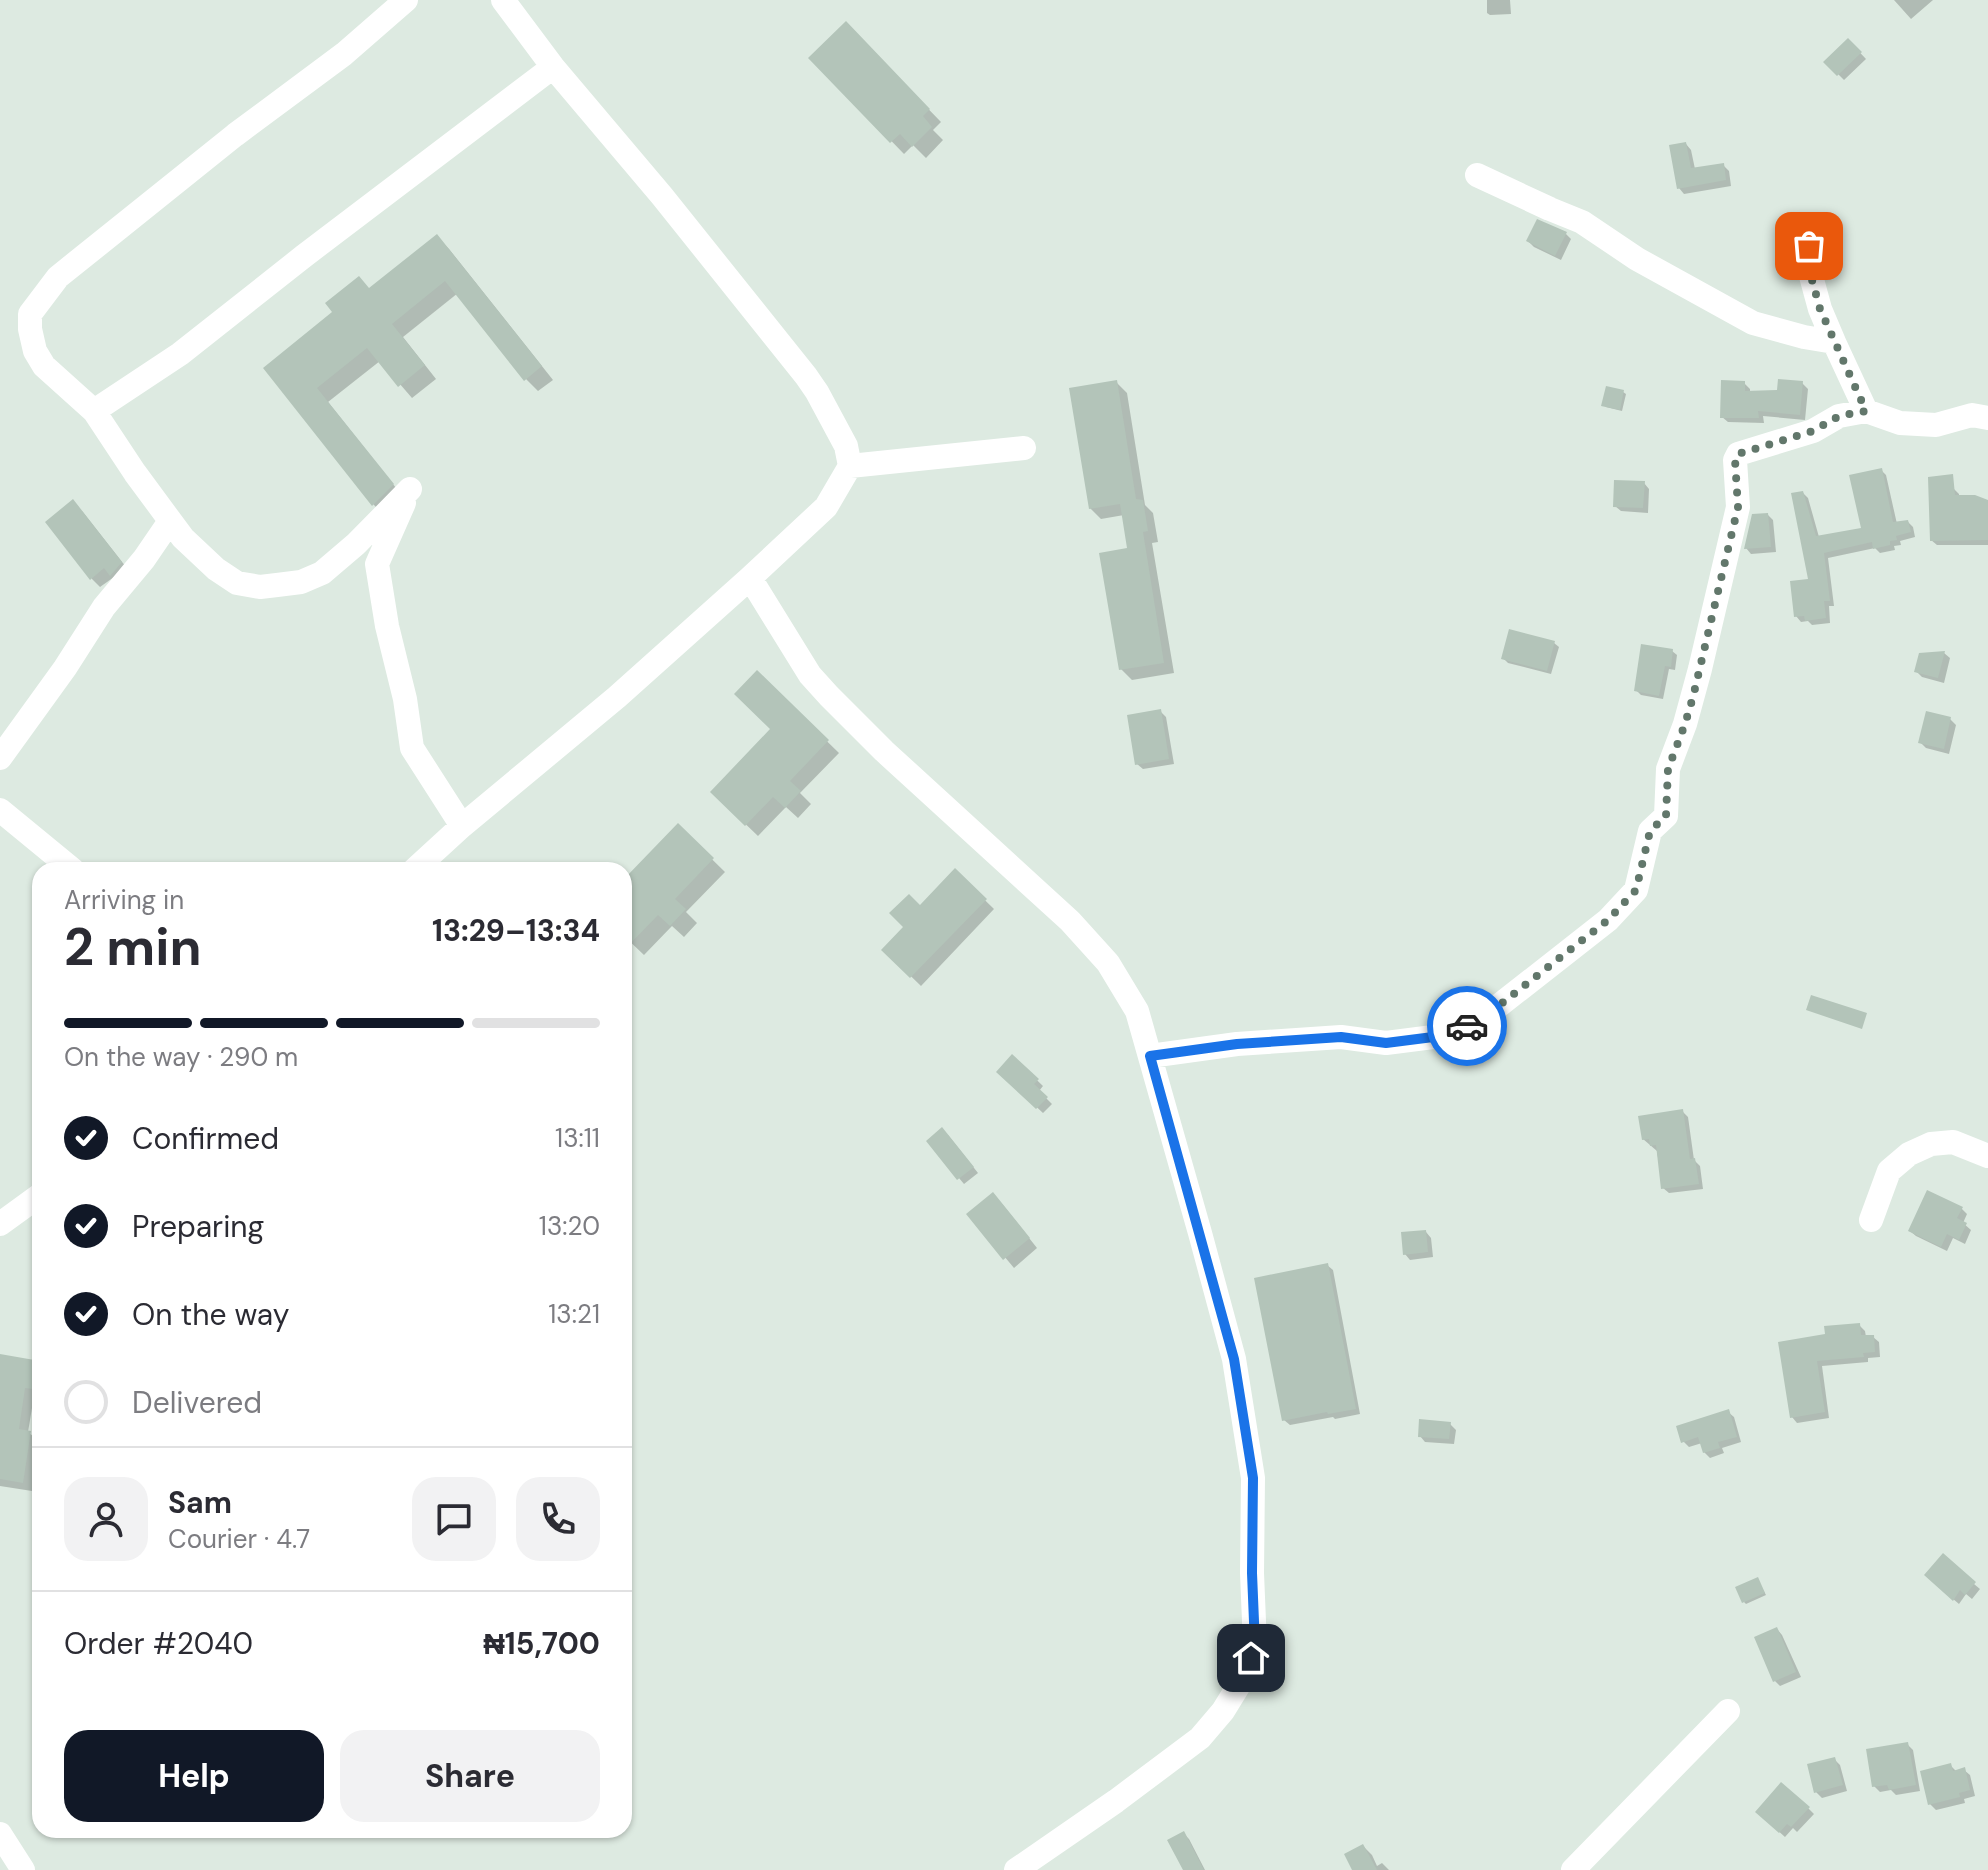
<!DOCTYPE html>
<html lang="en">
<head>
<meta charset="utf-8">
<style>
  body { margin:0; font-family:"DM Sans",sans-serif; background:#f2f2f3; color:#2b2b33; height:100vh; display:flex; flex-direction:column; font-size:30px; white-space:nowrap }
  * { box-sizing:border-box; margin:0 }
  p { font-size:26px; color:#7c7c81 }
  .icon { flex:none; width:44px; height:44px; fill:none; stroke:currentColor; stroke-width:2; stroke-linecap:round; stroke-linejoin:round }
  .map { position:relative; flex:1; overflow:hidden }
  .drawer { position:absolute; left:32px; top:862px; width:600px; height:976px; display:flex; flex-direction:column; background:#fff; border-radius:24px; box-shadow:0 2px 6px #0004 }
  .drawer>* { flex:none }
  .pin { position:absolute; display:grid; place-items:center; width:68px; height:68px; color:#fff; margin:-34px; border-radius:16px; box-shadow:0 4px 12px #0006 }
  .courier { position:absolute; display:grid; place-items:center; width:80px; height:80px; margin:-40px; border:6px solid #1a73e8; border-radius:50%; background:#fff; color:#222; box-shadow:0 2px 10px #0007 }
  .head em { font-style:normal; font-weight:700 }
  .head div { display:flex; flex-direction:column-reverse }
  .head { display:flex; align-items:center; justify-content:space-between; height:136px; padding:0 32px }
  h1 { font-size:52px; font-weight:700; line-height:60px }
  .bar { display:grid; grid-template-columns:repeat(4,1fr); gap:12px 8px; align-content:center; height:96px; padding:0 32px }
  .bar i { height:10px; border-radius:6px; background:#e1e1e2 }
  .bar .current { background:#111827 }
  .bar p { grid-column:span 4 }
  .line { display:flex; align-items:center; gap:20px; padding:0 32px; border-top:2px solid #e1e1e2 }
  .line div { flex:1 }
  .round { display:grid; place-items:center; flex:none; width:84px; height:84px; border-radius:24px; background:#f2f2f3 }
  ol { padding:0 32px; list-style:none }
  li { display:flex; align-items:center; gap:24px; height:88px }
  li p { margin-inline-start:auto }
  li .icon { padding:8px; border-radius:50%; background:#111827; color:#fff; stroke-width:4 }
  li:last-child { color:#7c7c81 }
  li i { width:44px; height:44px; border:4px solid #e1e1e2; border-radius:50% }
  .cta { display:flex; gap:16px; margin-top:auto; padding:16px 32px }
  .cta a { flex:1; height:92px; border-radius:24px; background:#111827; color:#fff; font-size:32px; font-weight:700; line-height:92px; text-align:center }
  .cta a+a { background:#f2f2f3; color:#2b2b33 }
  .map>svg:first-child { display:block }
  .shadow { fill:#0003 }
  .building { fill:#b3c4b9 }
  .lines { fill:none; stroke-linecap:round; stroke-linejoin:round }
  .minor { stroke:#fff; stroke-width:24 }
  .done { stroke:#62776b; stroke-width:8; stroke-dasharray:0 14.4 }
  .route { stroke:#1a73e8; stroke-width:10 }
</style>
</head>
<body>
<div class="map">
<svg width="1988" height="1870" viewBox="0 0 1988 1870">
  <rect width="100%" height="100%" fill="#ddeae1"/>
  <path class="shadow" d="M1487,0h23l1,14 -21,1 -3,-2z
    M1894,0h39l-22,19z
    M846,24l95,98 -8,8 10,10 -17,18 -13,-13 -9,9 -93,-96z
    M1848,40l18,19 -22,21 -18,-18z
    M1686,144l5,6 4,19 28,-4 6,6 2,15 -47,8 -5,-6z
    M1566,234l5,5 -10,21 -27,-13 -6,-6z
    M437,237l12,12 104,131 -15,11 -12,-12 -68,-86 -55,44 33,42 -24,19 -32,-37 -52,41 76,96 -18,19 -12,-12 -108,-137 105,-78z
    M1116,382l11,11 18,112 8,8 5,29 -6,1 22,130 -42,7 -11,-11 8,-119 -5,-35 -23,4 -11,-11z
    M1744,383l6,6v4l29,-1 23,-9 6,6 -3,31 -42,-4 1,7 -36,-1 -6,-5z
    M1623,392l3,2 -4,17 -16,-4 -2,-2z
    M1881,470l5,5 11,49 11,-2 5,5 2,10 -15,4 1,4 -7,1 1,4 -15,3 -5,-5 -47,10 6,48h-5l1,17 -18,2 -4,-4 -7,1 -5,-6 14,-35 -7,-88 5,5 11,39 45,-7z
    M1644,483l5,6 -1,24 -27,-2 -6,-5z
    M1953,488l6,6v3l29,6v42h-51l-6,-5z
    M82,511l48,61 -16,5 -14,10 -8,-8z
    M1768,515l5,5 3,32 -25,2 -5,-6z
    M1554,643l5,4 -8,27 -43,-11 -4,-4z
    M1672,651l5,4 -2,15 -6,-1 -6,30 -22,-4 -5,-5z
    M1944,653l6,5 -6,25 -22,-6 -6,-6z
    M757,673l82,80 -39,40 11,11 -13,14 -12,-11 -28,29 -46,-44 61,-63z
    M1160,711l6,6 8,47 -31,5 -6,-5z
    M1950,719l6,6 -7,29 -23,-6 -6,-6z
    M678,826l47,46 -39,40 11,11 -13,14 -12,-11 -28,29 -20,-19v-54z
    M955,871l39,38 -73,77 -37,-36z
    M1013,1057l30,29 -4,5 13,13 -9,9 -44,-41z
    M1683,1112l5,5 6,43 6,6 3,23 -34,4 -6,-5 -6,-37 -14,-12z
    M948,1135l30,38 -14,11 -36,-43z
    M1002,1204l35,44 -23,20 -45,-54z
    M1961,1208l6,6 -4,9 8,7 -6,14 -12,-6 -6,13 -31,-15 -6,-5z
    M1426,1232l5,6 2,19 -23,3 -5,-6z
    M1327,1265l6,5 27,144 -25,5 -2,-2 -43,8 -6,-5z
    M1860,1326l5,5 1,6h7l6,5 1,15 -12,1v4l-46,4 7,52 -32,5 -5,-6 35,-81z
    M0,1356l40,8v33l-6,-1 -6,36 12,10 -8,49 -32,-5z
    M1728,1412l6,5 7,25 -19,6 2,5 -14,5 -6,-6 -2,-9 -13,4 -6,-6z
    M1450,1424l6,6 -2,14 -29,-2 -5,-6z
    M1932,1581l42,3 6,5 -8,10 -6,-5 -7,10z
    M1759,1582l7,13 -20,9 -2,-2z
    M1777,1629l5,6 19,42 -21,9 -6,-6z
    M1907,1744l6,6 7,41 -24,4 -5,-5 -11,2 -6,-6z
    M1835,1760l5,5 7,26 -25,7 -6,-6z
    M1950,1765l7,7 7,-2 6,5 5,21 -11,3 1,4 -29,7 -6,-6z
    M1808,1808l6,6 -17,18 -4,-4 -8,9 -22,-20z
    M1184,1834l5,5 16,31h-20z
    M1363,1846l9,9 5,11 5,-3 7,7h-35z"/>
  <path class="building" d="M846,21l84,88 -7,7 9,11 -20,20 -12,-13 -10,9 -82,-85z
    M1848,38l14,14 -25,24 -14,-14z
    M1686,142l5,26 33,-5 2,17 -49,9 -8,-44z
    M1537,219l30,13 -12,24 -29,-15z
    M437,234l105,132 -18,15 -79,-100 -53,43 33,41 -27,22 -31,-39 -50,40 77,96 -22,22 -109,-138 69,-56 -7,-9 34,-27 10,12z
    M1778,379l25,2 -3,34 -42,-4 1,7h-39l1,-38 24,1v10l32,-1z
    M1117,380l19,119 7,1 5,31 -5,1 21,131 -45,7 -20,-117 28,-5 -7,-44 -31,5 -20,-121z
    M1606,386l18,4 -4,20 -19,-4z
    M1882,468l11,54 15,-2 3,12 -15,4 1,4 -7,1v4l-17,4 -1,-7 -48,11 6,48h-6l2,17 -21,3 -1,-5 -10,1 -4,-36 18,-2 -17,-86 12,-2 13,45 45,-8 -12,-53z
    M1953,474l2,21h20l13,5v40l-58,1 -2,-64z
    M1614,480l31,1 -2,27 -30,-1z
    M73,499l49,63 -12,14 -6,-8 -14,12 -45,-58z
    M1768,513l3,34 -27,2 8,-35z
    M1509,629l46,12 -8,30 -46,-12z
    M1641,644l32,5 -2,18 -6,-1 -6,30 -25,-5z
    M1945,651l-7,27 -24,-6 5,-19z
    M757,670l72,70 -39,41 11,10 -16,17 -12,-11 -28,29 -35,-34 60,-63 -36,-35z
    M1161,709l8,50 -34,6 -8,-50z
    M1926,711l25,6 -7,32 -26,-6z
    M678,823l36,35 -39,41 11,10 -16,17 -12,-11 -34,35v-71z
    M955,868l32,31 -77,79 -29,-28 22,-23 -14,-14 20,-19 11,11z
    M1811,995l56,18 -5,16 -56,-19z
    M1012,1054l27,25 -5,5 14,13 -12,12 -40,-37z
    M1683,1109l7,50 5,-1 4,26 -38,5 -5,-44 -6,1 -1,-7 -7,1 -4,-24z
    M942,1127l32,40 -17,13 -31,-39z
    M1927,1190l36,17 -6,11 10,5 -8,17 -12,-6 -6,13 -33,-16z
    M993,1192l37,46 -27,22 -37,-46z
    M1426,1230l2,22 -25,3 -2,-23z
    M1328,1263l28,146 -28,5 -1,-2 -45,9 -28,-143z
    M1860,1323l1,12h13l1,17 -12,1 1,4 -47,4 8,51 -35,6 -12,-76 47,-8 -1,-8z
    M0,1354l40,7 -2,13h2v16l-15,-2 -6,41 12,2 -8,52 -23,-4z
    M1729,1409l8,28 -19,5 2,6 -17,5 -5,-16 -17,6 -5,-17z
    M1419,1419l32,3 -2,17 -31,-2z
    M1943,1553l33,29 -11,13 -5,-5 -7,11 -29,-26z
    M1758,1577l7,16 -23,10 -7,-16z
    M1777,1627l19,45 -23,10 -19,-45z
    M1908,1742l8,43 -27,5 -2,-5 -15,2 -6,-38z
    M1835,1757l8,28 -29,8 -7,-29z
    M1951,1763l2,8 12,-4 5,23 -11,3 1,4 -32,8 -8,-34z
    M1781,1782l29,25 -19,20 -4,-3 -8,9 -24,-21z
    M1184,1831l20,39h-21l-16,-30z
    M1363,1844l14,26h-25l-8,-16z"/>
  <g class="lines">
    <path class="minor" d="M406,0l-62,54 -109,81 -177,142 -28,37v15l5,22 9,15 50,45 41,62 48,65 33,31 21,14 23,4 17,-2 24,-3 21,-9 34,-29 54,-55
      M1477,175l73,34 32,13 55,37 116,64 51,14 30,5 32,69
      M1810,227l-2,38 12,44 14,33
      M94,411l86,-57 124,-98 249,-189
      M850,466l174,-18
      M404,503l-27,61 10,62 18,73 7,49 50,78
      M750,578l60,97 19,21 55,55 186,170 38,42 29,48 63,222 34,126 19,119 -1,95 3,73 -4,12 -12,27 -16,26 -23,27 -84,63 -100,69
      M0,758l65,-90 39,-61 40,-48 26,-38
      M0,810l73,60
      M414,870l48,-44 155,-129 133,-119 76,-71 24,-41 -4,-20 -29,-54 -11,-16 -144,-180 -109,-129 -50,-67
      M1150,1056l87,-12 104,-7 45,6 47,-6 45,-15 130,-102 28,-30 14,-59 16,-15 2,-47 17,-45 15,-55 38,-162 -3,-47 3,-6 75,-23 26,-15 27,-5 34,12 36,2 36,-10 16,3
      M1871,1220l18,-49 20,-17 22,-10 22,-2 35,14
      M0,1224l40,-29
      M0,1834l23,36
      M1573,1870l155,-159"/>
  </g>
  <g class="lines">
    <path class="done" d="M1467,1026l11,-4 130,-102 28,-30 14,-59 16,-15 2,-47 17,-45 8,-27 45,-190 -3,-47 3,-6 75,-23 26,-15 27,-5 -46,-102 -12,-44 1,-19"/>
    <path class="route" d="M1251,1658l4,-12 -3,-73 1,-95 -19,-119 -84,-303 87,-12 104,-7 45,6 47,-6 34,-11"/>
  </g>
</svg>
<div class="pin" style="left:1809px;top:246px;background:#ea580c"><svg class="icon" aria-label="bag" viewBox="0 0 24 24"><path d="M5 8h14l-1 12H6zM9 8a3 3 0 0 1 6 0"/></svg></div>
<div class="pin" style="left:1251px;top:1658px;background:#1f2937"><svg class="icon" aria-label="home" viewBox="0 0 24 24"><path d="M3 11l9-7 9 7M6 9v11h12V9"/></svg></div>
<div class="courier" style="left:1467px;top:1026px"><svg class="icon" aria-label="car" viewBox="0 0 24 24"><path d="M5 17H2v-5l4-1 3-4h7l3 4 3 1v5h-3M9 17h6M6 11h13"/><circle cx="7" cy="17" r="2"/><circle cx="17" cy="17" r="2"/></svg></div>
<section class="drawer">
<div class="head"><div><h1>2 min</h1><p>Arriving in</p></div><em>13:29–13:34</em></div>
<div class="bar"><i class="current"></i><i class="current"></i><i class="current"></i><i></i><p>On the way · 290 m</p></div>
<ol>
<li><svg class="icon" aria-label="check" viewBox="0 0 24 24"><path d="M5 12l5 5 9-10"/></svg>Confirmed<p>13:11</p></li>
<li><svg class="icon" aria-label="check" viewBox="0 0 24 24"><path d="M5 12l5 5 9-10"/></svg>Preparing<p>13:20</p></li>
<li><svg class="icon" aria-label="check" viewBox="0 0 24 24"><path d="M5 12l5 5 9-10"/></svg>On the way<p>13:21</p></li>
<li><i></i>Delivered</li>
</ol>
<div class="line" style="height:144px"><a class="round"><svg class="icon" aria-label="person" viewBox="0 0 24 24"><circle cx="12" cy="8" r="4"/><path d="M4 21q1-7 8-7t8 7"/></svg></a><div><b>Sam</b><p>Courier · 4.7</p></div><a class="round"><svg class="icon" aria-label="chat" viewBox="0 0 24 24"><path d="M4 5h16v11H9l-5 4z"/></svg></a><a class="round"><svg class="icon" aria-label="phone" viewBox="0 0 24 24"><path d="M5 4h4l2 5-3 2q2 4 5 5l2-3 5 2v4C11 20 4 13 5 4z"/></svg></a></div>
<div class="line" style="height:104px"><div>Order #2040</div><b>₦15,700</b></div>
<div class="cta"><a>Help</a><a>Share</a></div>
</section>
</div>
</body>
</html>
